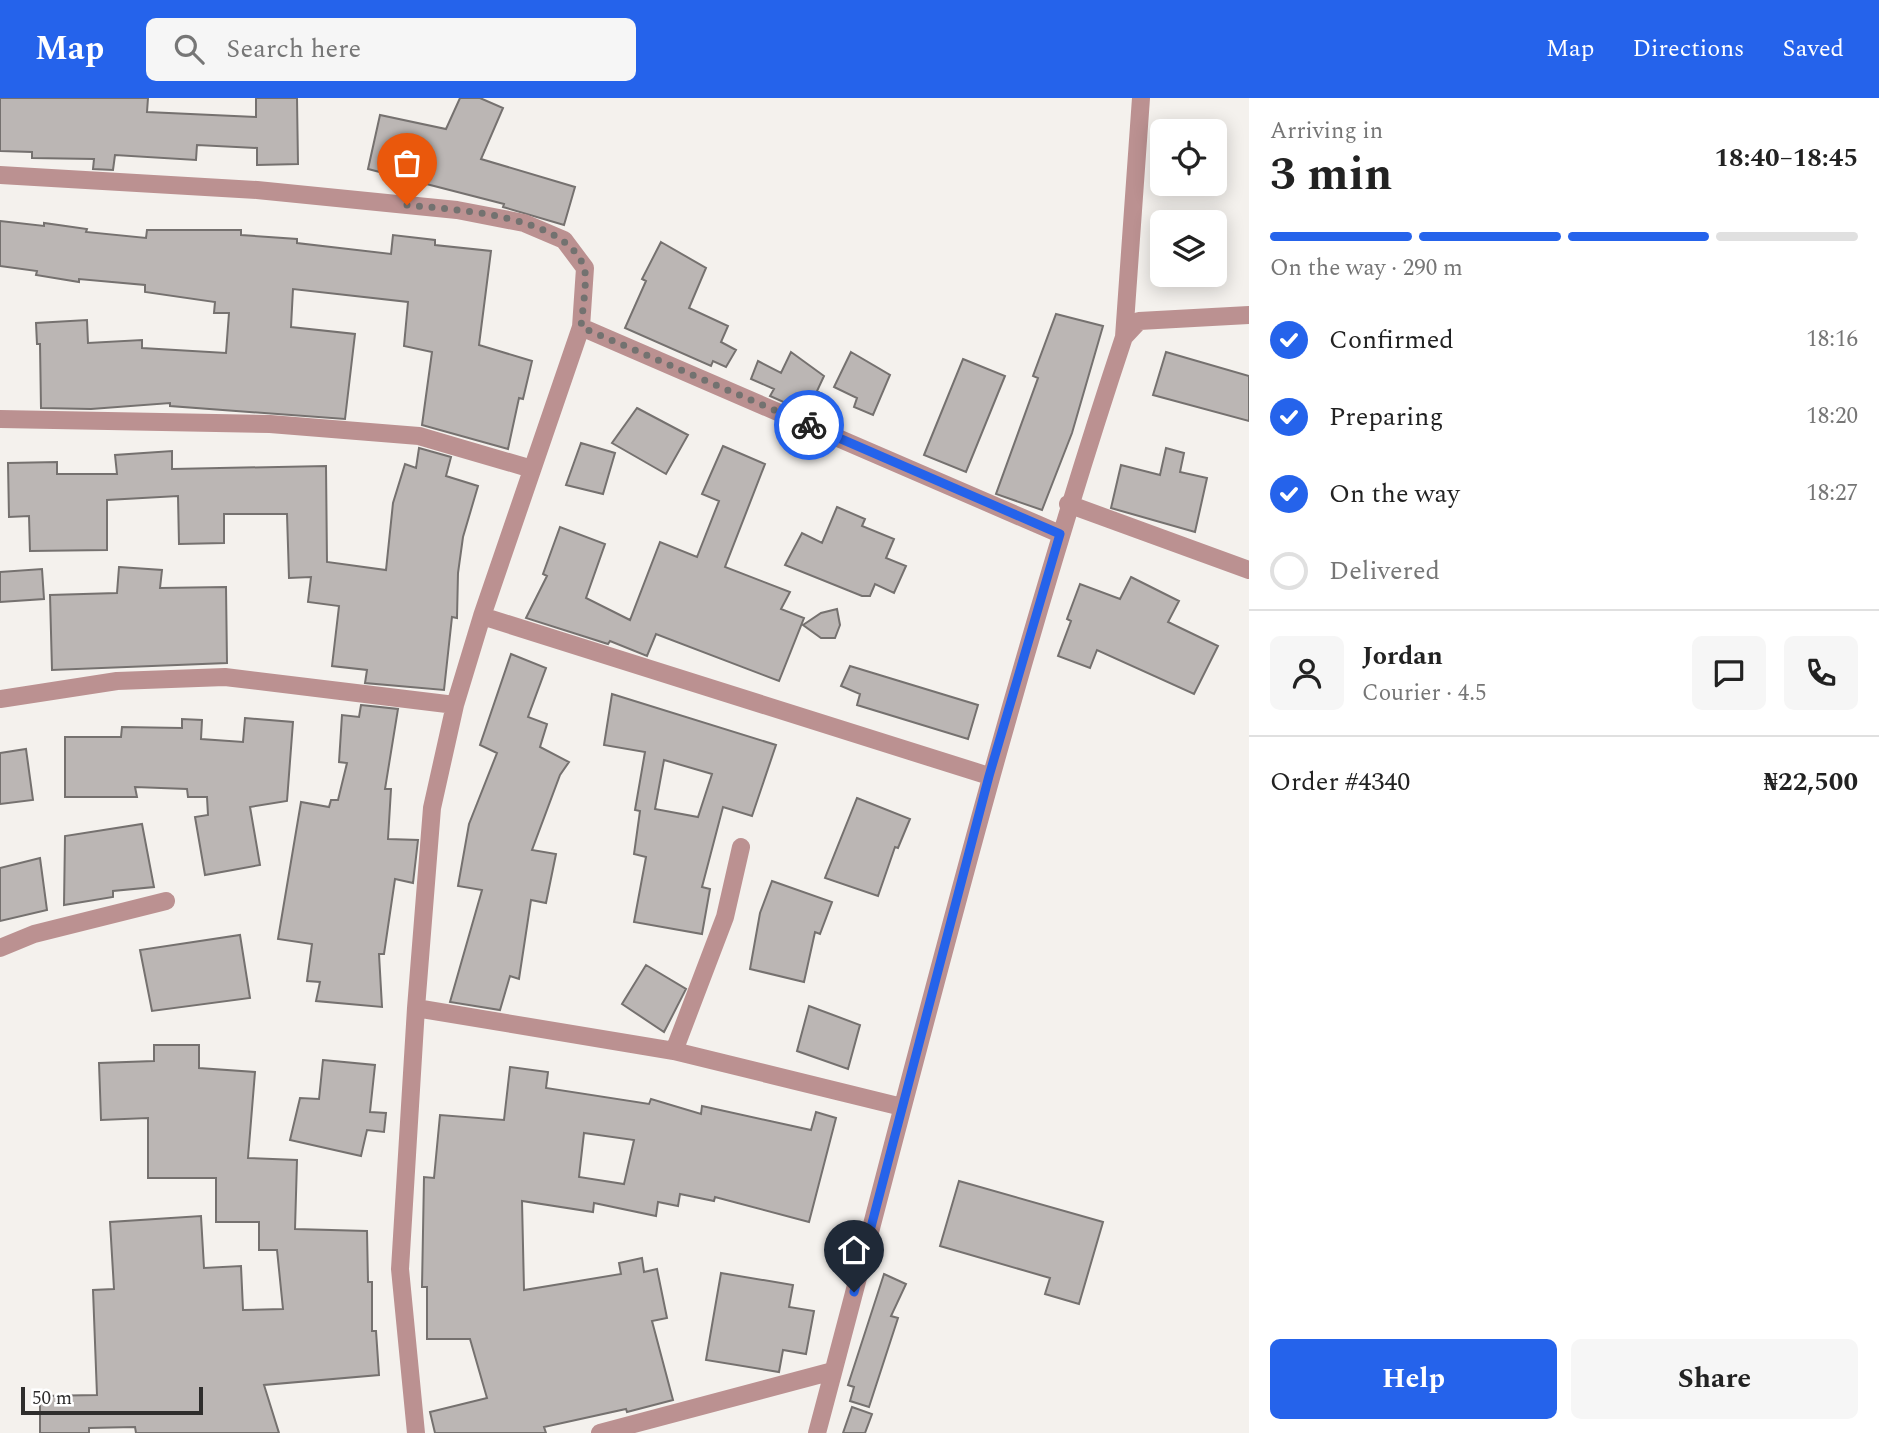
<!DOCTYPE html>
<html lang="en">
<head>
<meta charset="utf-8">
<style>
  body { margin:0; font-family:Spectral,serif; background:#f6f6f6; color:#222; height:100vh; display:flex; flex-direction:column; font-size:26px; white-space:nowrap }
  * { box-sizing:border-box; margin:0 }
  p { font-size:23px; color:#767676 }
  .icon { flex:none; width:38px; height:38px; fill:none; stroke:currentColor; stroke-width:2; stroke-linecap:round; stroke-linejoin:round }
  .map { position:relative; flex:1; overflow:hidden }
  .sheet { display:flex; flex-direction:column; background:#fff; width:630px }
  .sheet>* { flex:none }
  .controls { position:absolute; left:1150px; top:21px; display:grid; gap:14px }
  .controls a { display:grid; place-items:center; width:77px; height:77px; border-radius:10px; background:#fff; box-shadow:0 4px 18px #0003; font-size:35px }
  .scale { position:absolute; left:21px; bottom:18px; width:182px; box-sizing:border-box; padding-left:7px; border:4px solid #2e2d2c; border-top:0; font-size:19px; line-height:24px; white-space:nowrap; color:#2e2d2c; -webkit-text-stroke:5px #fff; paint-order:stroke }
  .pin { position:absolute; display:grid; place-items:center; width:60px; height:60px; color:#fff; margin:-72px -30px; border-radius:50% 50% 50% 0; rotate:-45deg; box-shadow:0 0 7px #0007 }
  .pin .icon { rotate:45deg }
  .courier { position:absolute; display:grid; place-items:center; width:70px; height:70px; margin:-35px; border:5px solid #2563eb; border-radius:50%; background:#fff; color:#222; box-shadow:0 2px 9px #0007 }
  .head em { font-style:normal; font-weight:700 }
  .head div { display:flex; flex-direction:column-reverse }
  .head { display:flex; align-items:center; justify-content:space-between; height:119px; padding:0 21px }
  h1 { font-size:46px; font-weight:700; line-height:52px }
  .bar { display:grid; grid-template-columns:repeat(4,1fr); gap:10px 7px; align-content:center; height:84px; padding:0 21px }
  .bar i { height:9px; border-radius:5px; background:#e0e0e0 }
  .bar .active { background:#2563eb }
  .bar p { grid-column:span 4 }
  .line { display:flex; align-items:center; gap:18px; padding:0 21px; border-top:2px solid #e0e0e0 }
  .line div { flex:1 }
  .round { display:grid; place-items:center; flex:none; width:74px; height:74px; border-radius:10px; background:#f6f6f6 }
  ol { padding:0 21px; list-style:none }
  li { display:flex; align-items:center; gap:21px; height:77px }
  li p { margin-inline-start:auto }
  li .icon { padding:7px; border-radius:50%; background:#2563eb; color:#fff; stroke-width:4 }
  li:last-child { color:#767676 }
  li i { width:38px; height:38px; border:4px solid #e0e0e0; border-radius:50% }
  .cta { display:flex; gap:14px; margin-top:auto; padding:14px 21px }
  .cta a { flex:1; height:80px; border-radius:10px; background:#2563eb; color:#fff; font-size:28px; font-weight:700; line-height:80px; text-align:center }
  .cta a+a { background:#f6f6f6; color:#222 }
  header { display:flex; align-items:center; gap:42px; box-sizing:border-box; height:98px; padding:0 35px; background:#2563eb; color:#fff }
  header strong { font-size:33px }
  nav { display:flex; gap:38px; margin-inline-start:auto; font-size:24px }
  .search { width:490px; height:63px; background:#f6f6f6; display:flex; align-items:center; gap:18px; box-sizing:border-box; padding:0 24px; border-radius:10px; color:#767676; font-size:26px }
  main { display:flex; flex:1; min-height:0 }
  .map>svg:first-child { display:block }
  .building { fill:#bbb6b4; stroke:#75716f; stroke-width:2; fill-rule:evenodd }
  .lines { fill:none; stroke-linecap:round; stroke-linejoin:round }
  .street { stroke:#bb9191; stroke-width:18 }
  .done { stroke:#737270; stroke-width:7; stroke-dasharray:0 12.6 }
  .route { stroke:#2563eb; stroke-width:9 }
</style>
</head>
<body>
<header>
<strong>Map</strong>
<div class="search"><svg class="icon" aria-label="search" viewBox="0 0 24 24"><circle cx="10" cy="10" r="6"/><path d="M15 15l6 6"/></svg>Search here</div>
<nav><a>Map</a><a>Directions</a><a>Saved</a></nav>
</header>
<main>
<div class="map">
<svg width="1249" height="1335" viewBox="0 0 1249 1335">
  <rect width="100%" height="100%" fill="#f4f1ed"/>
  <path class="building" d="M0,0h148l-1,14 109,5v-19h41l1,66 -41,1v-17l-60,-3 -1,15 -81,-5 -2,15 -20,-1 1,-10 -62,-1v-6l-32,-1z
    M460,0h20l23,10 -22,51 94,28 -11,38 -61,-18 1,-3 -136,-35 12,-54 66,14z
    M0,123l44,5v-3l43,6 -1,3 60,6 1,-8h94v5l56,4v4l94,11 2,-19 42,5v5l56,6 -12,94 53,16 -9,38 -4,-1 -11,51 -86,-24 10,-73 -28,-6 4,-44 -115,-13 -2,38 64,7 -10,85 -175,-13v-3l-79,6 -50,-1 -1,-64h-3l-1,-21 51,-3 1,23 54,-3v8l84,5 3,-40h-15l1,-11 -70,-10v-7l-66,-6v3l-43,-7 1,-4 -37,-5z
    M661,144l45,26 -17,40 39,18 -7,16 15,8 -10,17 -13,-6 -2,5 -86,-38 21,-47 -4,-2z
    M1056,216l47,12 -31,107 -30,77 -46,-16 42,-116 -5,-2z
    M791,254l33,24 -7,15 5,3 -7,15 -5,-2 -2,6 -38,-17 4,-7 -23,-10 7,-18 23,12z
    M851,254l39,23 -17,40 -19,-8 3,-9 -23,-11z
    M1166,254l83,24v45l-96,-26z
    M963,261l42,17 -39,96 -42,-17z
    M637,310l51,27 -22,39 -54,-31z
    M581,345l34,10 -12,41 -37,-9z
    M723,348l42,18 -40,103 65,25 -9,17 23,9 -25,63 -123,-47 -9,22 -37,-15 -2,3 -82,-26 21,-42 -4,-2 17,-47 45,17 -19,54 44,22 30,-78 37,15 22,-56 -17,-7z
    M419,350l32,9 -5,19 32,10 -15,51 -5,36 -1,45 -5,-1 -8,73 -79,-7 2,-13 -35,-4 7,-60 -31,-4 3,-25 -22,1 -2,-64h-63v29l-45,1 -1,-48 -71,4v50l-77,1 -1,-35 -20,1 -1,-54 49,-1v12h60l-2,-19 57,-4v18l154,-3 1,96 59,8 7,-67 12,-39 11,4z
    M1166,350l18,5 -4,19 27,6 -12,54 -84,-24 10,-43 39,10z
    M837,409l28,12 -3,7 32,13 -8,19 20,8 -12,27 -19,-9 -5,12h-8l-77,-31 17,-32 20,10z
    M119,469l43,3 -2,18 66,-1 1,76 -175,7 -2,-75 67,-2z
    M42,471l2,30 -44,3v-30z
    M1131,479l48,24 -11,21 50,24 -24,48 -97,-44 -7,18 -32,-12 13,-35 -4,-2 13,-35 40,15z
    M837,511l3,16 -5,13h-14l-18,-13 18,-12z
    M511,556l35,14 -18,49 19,7 -7,23 29,15 -9,13 -28,75 24,4 -10,49 -15,-3 -12,79 -9,-3 -10,34 -50,-8 32,-112 -24,-4 11,-62 28,-71 -17,-8z
    M850,568l128,39 -10,34 -111,-34 3,-11 -19,-8z
    M612,596l164,51 -24,71 -29,-9 -21,80 8,2 -8,45 -68,-12 12,-65 -12,-3 6,-43 -5,-1 10,-58 -41,-7zM664,662l48,14 -14,43 -43,-8z
    M361,607l37,4 -13,80h6l-3,50 30,1 -5,43 -18,-4 -11,75h-5l3,53 -66,-6 4,-19 -13,-1 5,-37 -34,-5 23,-137 28,5 2,-7h7l9,-37 -8,-1 3,-47 17,2z
    M245,620l48,4 -6,79 -37,6 10,58 -55,10 -10,-58 13,-2 -1,-18h-19l-1,-8 -52,-2 2,10h-72v-60h56l1,-10 60,1v-9l20,1 -1,19 42,3z
    M26,651l7,51 -33,4v-51z
    M857,700l53,21 -12,29 -3,-1 -17,49 -53,-18z
    M142,726l12,63 -41,4v6l-49,8 1,-69z
    M40,760l7,52 -47,11v-53z
    M772,783l60,21 -12,32 -5,-2 -11,50 -54,-13 10,-56z
    M240,837l10,63 -98,13 -12,-61z
    M646,867l40,24 -22,43 -42,-28z
    M809,908l51,19 -12,44 -51,-18z
    M154,947h45v23l56,4 -7,86 49,2 -2,69 72,2 1,51h4v49h4l3,44 -115,10 15,48h-143l-1,-6 -46,1v5h-49v-37l57,-1 -4,-105 21,-1 -4,-67 91,-6 3,52 37,-2 2,44 40,-1 -6,-59h-18v-28h-43v-44h-68v-60l-47,2 -2,-57 55,-2z
    M323,962l52,5 -5,47 16,1 -2,19 -17,-2 -6,26 -71,-16 10,-42 19,1z
    M510,969l38,5 -2,16 103,16 2,-5 50,15 1,-8 109,24 5,-18 20,6 -27,104 -94,-25 -1,4 -34,-7 -2,12 -20,-4 -2,14 -62,-13 -1,9 -71,-11 2,89 97,-16 -2,-11 23,-5 2,14 13,-3 10,49 -15,3 21,79 -46,12 -1,-3 -82,18 2,6h-111l-5,-21 57,-14 -17,-59h-43v-52h-5l2,-110 10,1 6,-63 64,5zM584,1035l50,7 -10,44 -45,-7z
    M959,1083l144,41 -24,82 -34,-10 5,-16 -110,-32z
    M721,1175l72,12 -4,22 25,4 -8,43 -23,-4 -4,22 -73,-12z
    M884,1176l22,10 -15,32 7,2 -29,89 -19,-6 4,-14 -6,-2z
    M852,1309l20,7 -7,19h-22z"/>
  <g class="lines">
    <path class="street" d="M0,77l257,15 200,20 67,13 40,17 21,28 -4,59 -99,289 -27,89 -23,103 -16,200 -16,261 16,164
      M581,229l479,207
      M1124,239l17,-239
      M0,321l270,5 149,12 113,33
      M1068,406l181,66
      M482,518l507,160
      M0,601l117,-18 108,-4 230,28
      M0,850l34,-14 132,-33
      M416,910l258,43 228,56
      M674,953l51,-134 16,-70
      M600,1335l233,-62
      M817,1335c98,-367 187,-735 307,-1096l15,-16 110,-6"/>
  </g>
  <g class="lines">
    <path class="done" d="M407,107c48,5 157,9 177,62 4,12 -2,46 -3,60l228,98"/>
    <path class="route" d="M809,327l251,109 -71,242 -135,516"/>
  </g>
</svg>
<div class="controls">
<a><svg class="icon" aria-label="locate" viewBox="0 0 24 24"><circle cx="12" cy="12" r="6"/><path d="M12 2v4M12 18v4M2 12h4M18 12h4"/></svg></a>
<a><svg class="icon" aria-label="layers" viewBox="0 0 24 24"><path d="M12 4l9 5-9 5-9-5zM3 14l9 5 9-5"/></svg></a>
</div>
<div class="scale">50 m</div>
<div class="pin" style="left:407px;top:107px;background:#ea580c"><svg class="icon" aria-label="bag" viewBox="0 0 24 24"><path d="M5 8h14l-1 12H6zM9 8a3 3 0 0 1 6 0"/></svg></div>
<div class="pin" style="left:854px;top:1194px;background:#1f2937"><svg class="icon" aria-label="home" viewBox="0 0 24 24"><path d="M3 11l9-7 9 7M6 9v11h12V9"/></svg></div>
<div class="courier" style="left:809px;top:327px"><svg class="icon" aria-label="bike" viewBox="0 0 24 24"><circle cx="6" cy="16" r="4"/><circle cx="18" cy="16" r="4"/><path d="M6 16l4-8h5l3 8M10 8l3 8H6M13 5h3"/></svg></div>
</div>
<section class="sheet">
<div class="head"><div><h1>3 min</h1><p>Arriving in</p></div><em>18:40–18:45</em></div>
<div class="bar"><i class="active"></i><i class="active"></i><i class="active"></i><i></i><p>On the way · 290 m</p></div>
<ol>
<li><svg class="icon" aria-label="check" viewBox="0 0 24 24"><path d="M5 12l5 5 9-10"/></svg>Confirmed<p>18:16</p></li>
<li><svg class="icon" aria-label="check" viewBox="0 0 24 24"><path d="M5 12l5 5 9-10"/></svg>Preparing<p>18:20</p></li>
<li><svg class="icon" aria-label="check" viewBox="0 0 24 24"><path d="M5 12l5 5 9-10"/></svg>On the way<p>18:27</p></li>
<li><i></i>Delivered</li>
</ol>
<div class="line" style="height:126px"><a class="round"><svg class="icon" aria-label="person" viewBox="0 0 24 24"><circle cx="12" cy="8" r="4"/><path d="M4 21q1-7 8-7t8 7"/></svg></a><div><b>Jordan</b><p>Courier · 4.5</p></div><a class="round"><svg class="icon" aria-label="chat" viewBox="0 0 24 24"><path d="M4 5h16v11H9l-5 4z"/></svg></a><a class="round"><svg class="icon" aria-label="phone" viewBox="0 0 24 24"><path d="M5 4h4l2 5-3 2q2 4 5 5l2-3 5 2v4C11 20 4 13 5 4z"/></svg></a></div>
<div class="line" style="height:91px"><div>Order #4340</div><b>₦22,500</b></div>
<div class="cta"><a>Help</a><a>Share</a></div>
</section>
</main>
</body>
</html>
